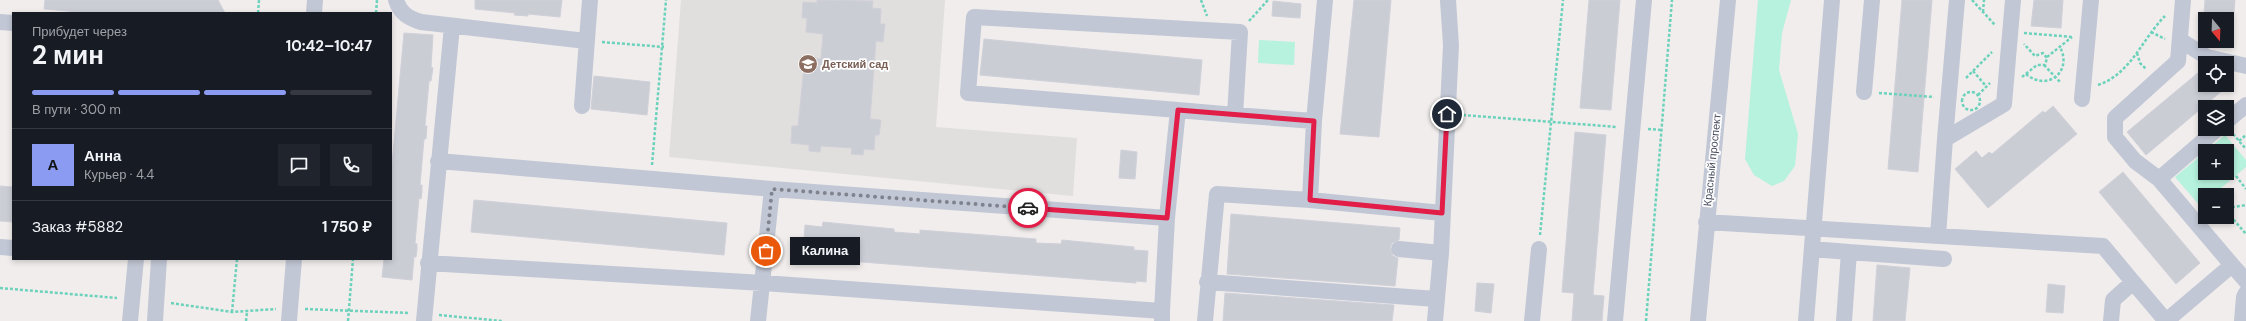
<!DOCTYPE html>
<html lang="ru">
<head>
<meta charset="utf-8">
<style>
  body { margin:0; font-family:"DM Sans",sans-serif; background:#20242c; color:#f1f3f6; height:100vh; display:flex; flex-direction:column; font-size:15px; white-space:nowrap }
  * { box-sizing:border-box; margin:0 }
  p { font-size:13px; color:#9ea1a6 }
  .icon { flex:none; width:22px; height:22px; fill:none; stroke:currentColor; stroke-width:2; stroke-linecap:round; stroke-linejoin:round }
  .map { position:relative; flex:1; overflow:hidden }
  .side { position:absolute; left:12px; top:12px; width:380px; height:248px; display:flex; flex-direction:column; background:#171b24; border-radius:0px; box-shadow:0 2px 6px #0003 }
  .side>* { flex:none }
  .needle { width:26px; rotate:161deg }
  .tools { position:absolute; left:2198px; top:12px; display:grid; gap:8px }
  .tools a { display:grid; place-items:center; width:36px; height:36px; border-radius:0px; background:#171b24; box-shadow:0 2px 6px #0003; font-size:20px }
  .pin { position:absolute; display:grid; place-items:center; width:34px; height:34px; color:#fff; margin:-17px; border:2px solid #fff; border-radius:50%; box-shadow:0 1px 4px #0007 }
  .courier { position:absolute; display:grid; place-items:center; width:40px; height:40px; margin:-20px; border:3px solid #e11d48; border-radius:50%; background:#fff; color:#222; box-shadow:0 1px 5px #0007 }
  .bubble { position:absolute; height:28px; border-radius:0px; background:#171b24; box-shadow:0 2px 6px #0003; font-size:13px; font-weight:700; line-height:28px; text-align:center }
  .headline em { font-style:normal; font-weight:700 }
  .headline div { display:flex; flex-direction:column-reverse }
  .headline { display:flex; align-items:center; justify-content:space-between; height:68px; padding:0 20px }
  h1 { font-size:26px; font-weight:700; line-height:30px }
  .bar { display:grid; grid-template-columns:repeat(4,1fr); gap:6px 4px; align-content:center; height:48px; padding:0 20px }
  .bar i { height:5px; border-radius:3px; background:#363941 }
  .bar .active { background:#8a9bf1 }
  .bar p { grid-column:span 4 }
  .line { display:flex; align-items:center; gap:10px; padding:0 20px; border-top:1px solid #363941 }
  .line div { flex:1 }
  .round { display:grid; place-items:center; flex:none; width:42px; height:42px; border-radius:0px; background:#20242c }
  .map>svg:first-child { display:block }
  .education { fill:#e1dede }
  .green { fill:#b6f2dd }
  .building { fill:#cbcdd5; stroke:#d0d0d9; fill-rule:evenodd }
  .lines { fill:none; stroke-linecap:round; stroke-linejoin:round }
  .path { stroke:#6cd2bb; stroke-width:2.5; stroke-dasharray:3 2; stroke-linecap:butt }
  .minor { stroke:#c2c7d5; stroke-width:16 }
  .done { stroke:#80838e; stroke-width:4; stroke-dasharray:0 7.2 }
  .route { stroke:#e11d48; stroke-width:5 }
  .labels { text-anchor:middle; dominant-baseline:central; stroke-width:3.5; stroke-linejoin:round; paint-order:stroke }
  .education-label { font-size:11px; font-weight:bold; fill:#785e54; stroke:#fff; text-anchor:start }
  .street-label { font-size:11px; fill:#444a5b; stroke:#fff }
</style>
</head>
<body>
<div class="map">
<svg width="2246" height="321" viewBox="0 0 2246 321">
  <rect width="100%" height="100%" fill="#f0edec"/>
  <path class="education" d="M681,0h264l-9,127 141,11 -4,58 -404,-39z"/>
  <path class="green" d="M1758,0h33l-9,33 -3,37 19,64 -3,32 -11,15 -12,5 -18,-11 -9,-16z
    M1259,40l36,2 -1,23 -36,-2z
    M2225,135l21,25v7l-33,28h-8v7l-5,4 -25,-29 30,-25v21h22v-22h-21z"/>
  <path class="building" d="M45,0h173l7,13h-135l-46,-4z
    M475,0h87l-2,17 -32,-3v2l-14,-1 1,-2 -40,-4z
    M817,0l56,1 -1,7 9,1 -1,15h5l-2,18 -7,-1 -6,78 11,1 -2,15h-4l-1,15 -10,-1 -1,6 -12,-1 1,-6 -31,-2 -1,6 -11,-1v-6l-18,-2 1,-17h6l7,-68 16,1 2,-25 -17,-2 1,-14h-5l1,-16 14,1z
    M1354,0h37l-12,137 -39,-3z
    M1589,0h31l-9,110 -31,-2z
    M1902,0h30l-14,172 -30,-3z
    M2034,0h29l-2,28 -30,-2z
    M2205,0h30l-4,44 -29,-3zM2205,19h22v22h-22z
    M1273,1l28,3 -1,14 -28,-2z
    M404,33l29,2 -2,32 2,1 -2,13h-2l-4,45h2l-1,13h-2l-4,46h2v7l-1,7 -2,-1 -4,45 2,1v6l-1,7h-2l-2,23 -30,-3 2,-18h7v-84z
    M984,39l218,21 -3,35 -219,-20z
    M2205,67v18h24l-83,70 -19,-23z
    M594,76l56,6 -3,33 -56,-6z
    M2053,106l24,28 -89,74 -33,-39 21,-18 6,7 7,-6 3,2 51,-43 2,2z
    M1575,132l31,3 -13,160 11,1 -2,25h-30l2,-28 -12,-1z
    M1121,150l16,2 -2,27 -16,-1z
    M2123,172l77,91 -24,21 -77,-92z
    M0,186l13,1v35l-13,-1z
    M474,200l253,23 -3,32 -253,-23z
    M1231,214l169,14 -1,12 -7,3 -2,5 3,8 5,2 -3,28 -168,-12z
    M823,222l71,7v3l26,2v-4l116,9v4l25,1 1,-4 72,7v3l14,1 -2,31 -10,-1v2l-327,-25v-3h-6l2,-30 17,2z
    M1877,265l33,3 -5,53h-32z
    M1477,283l17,1 -3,29 -16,-2z
    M2048,284l17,2 -2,27 -17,-1z
    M1225,293l169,12 -2,16h-169z"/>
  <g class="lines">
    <path class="path" d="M1201,0l6,16
      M1972,0l23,25
      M1983,12l1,-12
      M258,13l1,-13
      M376,13l1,-13
      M1249,21l19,-21
      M2151,32l14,7
      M2024,33l49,4
      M602,42l62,5
      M2137,53l3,10 6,6
      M2047,57l25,-20
      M2044,65l17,18
      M1973,71l13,15
      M2026,74c21,18 47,-2 34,-27
      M2022,77l15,-12h8l2,-7 -4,-5 -8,3 -11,-12
      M1966,78l26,-26
      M2098,85c33,-11 44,-46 67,-69
      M1962 101a9 9 0 1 1 18 0a9 9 0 1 1-18 0Z
      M1879,93l55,4
      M1978,95l12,-12
      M1463,115l154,12
      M1648,129l14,1
      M2233,134l13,15
      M2239,141l7,-6
      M652,165l14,-165
      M2236,176l10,13
      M2227,208l19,-3
      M2227,212l19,22
      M1540,235l23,-235
      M0,288l117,10
      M171,303l61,9 44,-3
      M305,309l105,4
      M232,312l5,-53
      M439,315l63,6
      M246,321l1,-9
      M348,321l5,-62
      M1646,321l26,-321"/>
    <path class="minor" d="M396,0c4,13 12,18 25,22l165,19
      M314,13l1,-13
      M0,22l13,1
      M2180,40l27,17 39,9
      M1864,92l8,-92
      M2082,99l9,-99
      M582,106l8,-106
      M1314,121l11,-121
      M2227,121l19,-16
      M1945,139l12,-139
      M438,161l334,28 395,29 -5,93
      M2159,179l-24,-18 -20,-24v-19l63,-57 5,-61
      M1310,200l132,13
      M1167,218l11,-108 -210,-17 6,-76 266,15 -5,83 -57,-5
      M1706,222l397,24 30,36
      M1938,236l7,-97 59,-35 9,-104
      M0,247l13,1
      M1399,249l42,4
      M1812,249l37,3 -5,69
      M1849,252l95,7
      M428,263l335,20 399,28v10
      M2232,265l14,16
      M1207,282l229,17
      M130,321l6,-62
      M155,321l4,-62
      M289,321l5,-62
      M424,321l28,-295
      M758,321l14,-132
      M1205,321l12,-127 93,6 4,-79 -79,-6
      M1435,321l6,-68 10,-208 -3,-45
      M1532,321l7,-72
      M1615,321l29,-321
      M1698,321l30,-321
      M1806,321l26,-321
      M2111,321l2,-21 20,-18 33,39 66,-56 -73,-86 58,-50
      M2242,321l2,-24 2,-4"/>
  </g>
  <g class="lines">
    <path class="done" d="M766,251l6,-62 256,19"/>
    <path class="route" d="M1028,208l139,10 11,-108 136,11 -4,79 132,13 5,-99"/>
  </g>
  <defs>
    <g id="school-disc" transform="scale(1)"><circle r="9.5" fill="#8d6e63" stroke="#fff"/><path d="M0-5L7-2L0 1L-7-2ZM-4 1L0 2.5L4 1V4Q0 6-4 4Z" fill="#fff"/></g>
  </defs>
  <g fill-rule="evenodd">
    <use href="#school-disc" x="808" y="64"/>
  </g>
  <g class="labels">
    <g class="education-label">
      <text x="822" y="64">Детский сад</text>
    </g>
    <g class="street-label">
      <text transform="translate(1712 160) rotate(-84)">Красный проспект</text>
    </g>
  </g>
</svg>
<div class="tools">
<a><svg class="needle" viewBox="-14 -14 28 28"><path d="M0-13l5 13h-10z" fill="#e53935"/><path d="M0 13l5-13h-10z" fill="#9ea1a6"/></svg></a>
<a><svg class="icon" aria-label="locate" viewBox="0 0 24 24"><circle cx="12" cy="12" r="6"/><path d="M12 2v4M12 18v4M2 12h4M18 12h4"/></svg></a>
<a><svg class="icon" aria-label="layers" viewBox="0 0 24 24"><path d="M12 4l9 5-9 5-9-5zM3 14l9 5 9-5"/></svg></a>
<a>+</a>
<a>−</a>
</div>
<div class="pin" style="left:766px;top:251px;background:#ea580c"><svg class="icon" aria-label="bag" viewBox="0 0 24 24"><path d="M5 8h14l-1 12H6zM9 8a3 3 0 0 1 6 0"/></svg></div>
<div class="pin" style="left:1447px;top:114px;background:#1f2937"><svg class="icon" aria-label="home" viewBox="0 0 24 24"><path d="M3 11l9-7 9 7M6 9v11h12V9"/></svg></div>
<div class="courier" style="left:1028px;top:208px"><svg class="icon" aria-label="car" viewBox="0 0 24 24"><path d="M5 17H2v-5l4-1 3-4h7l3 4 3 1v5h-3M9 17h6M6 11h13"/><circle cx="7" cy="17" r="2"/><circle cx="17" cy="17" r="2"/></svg></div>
<div class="bubble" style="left:790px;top:237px;width:70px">Калина</div>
<section class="side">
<div class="headline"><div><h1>2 мин</h1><p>Прибудет через</p></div><em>10:42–10:47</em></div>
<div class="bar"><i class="active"></i><i class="active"></i><i class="active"></i><i></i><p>В пути · 300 m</p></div>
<div class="line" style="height:72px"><b class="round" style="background:#8a9bf1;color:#111">А</b><div><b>Анна</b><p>Курьер · 4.4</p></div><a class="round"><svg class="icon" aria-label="chat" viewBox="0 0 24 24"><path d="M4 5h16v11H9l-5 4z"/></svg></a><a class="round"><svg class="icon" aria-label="phone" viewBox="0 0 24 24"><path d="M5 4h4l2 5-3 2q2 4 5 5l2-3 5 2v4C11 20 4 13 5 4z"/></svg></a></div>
<div class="line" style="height:52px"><div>Заказ #5882</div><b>1 750 ₽</b></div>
</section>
</div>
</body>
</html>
